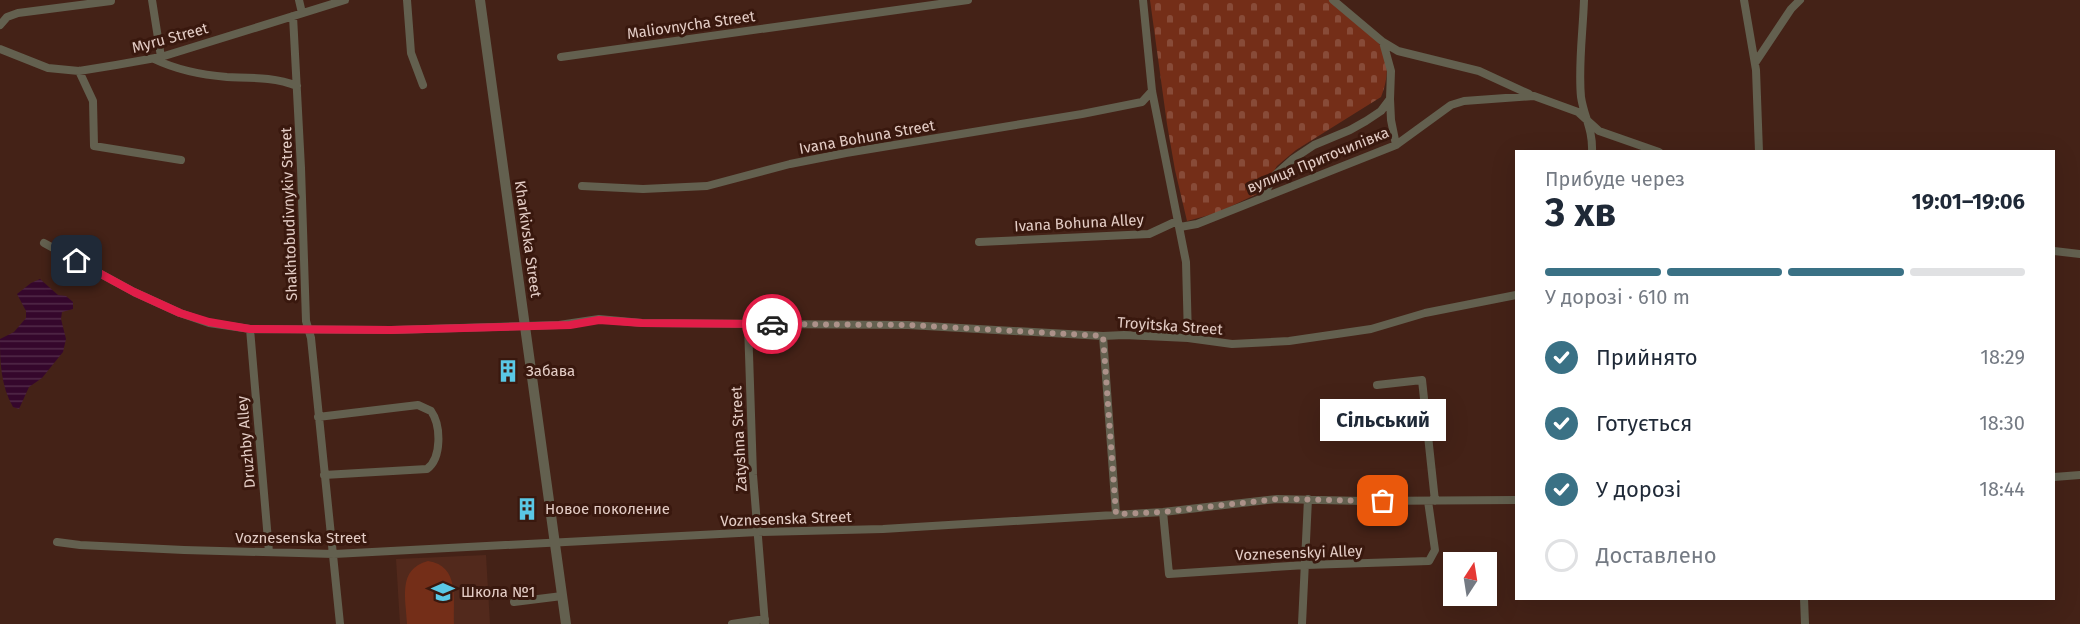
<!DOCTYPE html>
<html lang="uk">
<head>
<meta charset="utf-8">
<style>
  body { margin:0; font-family:"Fira Sans",sans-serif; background:#f6f6f7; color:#1f2937; height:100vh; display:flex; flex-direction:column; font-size:22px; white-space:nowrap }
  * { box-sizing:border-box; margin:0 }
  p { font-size:20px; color:#747a83 }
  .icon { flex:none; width:33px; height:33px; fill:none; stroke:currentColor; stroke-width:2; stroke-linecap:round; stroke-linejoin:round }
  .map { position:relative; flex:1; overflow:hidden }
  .details { position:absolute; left:1515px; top:150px; width:540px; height:450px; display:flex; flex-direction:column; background:#fff; border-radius:0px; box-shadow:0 6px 24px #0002 }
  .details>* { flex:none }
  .needle { width:39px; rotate:12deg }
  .buttons { position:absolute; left:1443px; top:552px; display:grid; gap:12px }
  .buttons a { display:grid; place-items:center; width:54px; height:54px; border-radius:0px; background:#fff; box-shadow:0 6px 24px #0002; font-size:30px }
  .pin { position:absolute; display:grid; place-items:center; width:51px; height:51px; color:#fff; margin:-26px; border-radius:12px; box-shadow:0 3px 9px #0006 }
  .courier { position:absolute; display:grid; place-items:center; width:60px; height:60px; margin:-30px; border:4px solid #e11d48; border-radius:50%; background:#fff; color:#222; box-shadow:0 2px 8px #0007 }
  .bubble { position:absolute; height:42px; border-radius:0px; background:#fff; box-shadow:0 6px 24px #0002; font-size:20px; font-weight:700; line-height:42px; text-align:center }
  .headline em { font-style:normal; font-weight:700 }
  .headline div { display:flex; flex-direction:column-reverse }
  .headline { display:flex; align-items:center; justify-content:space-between; height:102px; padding:0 30px }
  h1 { font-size:39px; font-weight:700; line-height:45px }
  .bar { display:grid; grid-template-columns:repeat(4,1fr); gap:9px 6px; align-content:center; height:72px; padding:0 30px }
  .bar i { height:8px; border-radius:4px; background:#e0e1e3 }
  .bar .active { background:#3a7185 }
  .bar p { grid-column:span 4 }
  ol { padding:0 30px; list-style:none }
  li { display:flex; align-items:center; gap:18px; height:66px }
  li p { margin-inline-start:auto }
  li .icon { padding:6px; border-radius:50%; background:#3a7185; color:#fff; stroke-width:4 }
  li:last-child { color:#747a83 }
  li i { width:33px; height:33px; border:3px solid #e0e1e3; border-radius:50% }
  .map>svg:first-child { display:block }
  .built { fill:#52291c }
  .grass { fill:#742e18 }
  .cemetery { fill:url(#cemetery-stones) }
  .water { fill:url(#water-rules) }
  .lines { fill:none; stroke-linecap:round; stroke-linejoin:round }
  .minor { stroke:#63604f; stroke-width:8 }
  .tertiary { stroke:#63604f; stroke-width:10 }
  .done { stroke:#ac9189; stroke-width:6; stroke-dasharray:0 10.8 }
  .route { stroke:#e11d48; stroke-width:8 }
  .labels { text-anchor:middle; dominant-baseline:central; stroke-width:6; stroke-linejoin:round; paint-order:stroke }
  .street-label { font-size:15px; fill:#e4cdc6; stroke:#39180e }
  .poi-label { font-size:15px; fill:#e4cdc6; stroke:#39180e; text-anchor:start }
</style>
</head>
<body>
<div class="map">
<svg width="2080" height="624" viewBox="0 0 2080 624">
  <defs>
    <pattern id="cemetery-stones" width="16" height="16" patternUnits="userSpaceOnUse" patternTransform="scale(1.5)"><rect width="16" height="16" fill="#742e18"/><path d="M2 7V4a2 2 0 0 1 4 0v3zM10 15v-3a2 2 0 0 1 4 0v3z" fill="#884b38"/></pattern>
    <pattern id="water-rules" width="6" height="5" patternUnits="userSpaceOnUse" patternTransform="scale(1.5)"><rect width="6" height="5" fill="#35072c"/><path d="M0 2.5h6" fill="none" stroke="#522a49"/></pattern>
  </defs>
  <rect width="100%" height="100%" fill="#442217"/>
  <path class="built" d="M486,555l4,69h-90l-4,-65z"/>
  <path class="grass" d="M428,561c32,5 25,38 26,63h-47c-1,-25 -10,-55 21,-63z"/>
  <path class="cemetery" d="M1150,0h182c34,29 69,46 49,97l-85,53 -19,16 -16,26 -44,21 -30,8 -12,-51 -8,-46z"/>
  <path class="water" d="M40,279l18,16 8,1 7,6v7l-11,3 -1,7 5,20 -3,13 -21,26 -13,9 -10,22 -6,-2c-12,-21 -13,-44 -13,-68l14,-7 12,-14v-7l-9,-17 14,-11z"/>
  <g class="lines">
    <path class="minor" d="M152,0l9,57
      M299,0l3,13
      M407,0l4,53 12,32
      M1143,0l9,91 34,171 2,76
      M1584,0c-1,32 -6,65 -3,97 3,20 12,32 11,55
      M1744,0l12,70 3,82
      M293,16l8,152 5,153 5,17 29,286
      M0,25l7,-8 11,-4 93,-12v-1
      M1383,42l15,9 81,20 50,23
      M0,49l48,19 31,3 37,-6 45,-8 184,-57
      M561,57l407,-57
      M154,59c23,11 48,16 73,18 24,1 47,0 70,9
      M1755,63l36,-54 9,-9
      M79,71l14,30 1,45 87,14
      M1390,99l1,21 5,25
      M582,186l61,3 64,-3 83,-22 56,-11 236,-39 60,-12 10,-11
      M1263,197l11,-21 19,-17 21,-14 36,-15 16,-9 15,-10 9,-12 1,-28 -8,-29 -50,-42
      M1180,227l17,-3 199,-79 55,-40 13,-4 70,-5 44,16 21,19 60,21
      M979,242l170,-8 28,-13
      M44,243l90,49 46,21 29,10 41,6 141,1 168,-5 40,-6 43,4 266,2 195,11 21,-1 64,3 44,6 57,-3 82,-12 54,-16 91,-18
      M2054,251l26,3
      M748,324l5,151 12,149
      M250,329l19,223
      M1103,336l13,178
      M1377,385l45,-5 13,121
      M318,417l100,-12 13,6c10,14 11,47 -4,58l-103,6
      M2054,477l26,-2
      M1163,512l6,62 137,-9 123,-4 6,-11 -7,-49
      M57,542l23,3 104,5 150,4 424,-22 125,-3 280,-17 114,-13 86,2 153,-1
      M1804,598l1,26
      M514,602l48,-6
      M732,624l33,-5
      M1302,624l6,-125"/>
    <path class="tertiary" d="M480,0l86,624"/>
  </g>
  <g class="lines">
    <path class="done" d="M772,324l136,1 195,11 13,178 47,-2 114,-13 106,2"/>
    <path class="route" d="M77,261l57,31 46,21 29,9 41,7 141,1 179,-5 29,-5 43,3 130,1"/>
  </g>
  <defs>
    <g id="building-bare" transform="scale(1.8)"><path d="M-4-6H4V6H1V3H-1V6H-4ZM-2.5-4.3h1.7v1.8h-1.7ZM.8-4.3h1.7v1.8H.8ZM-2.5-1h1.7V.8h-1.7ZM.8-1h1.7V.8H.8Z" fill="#5ac8e5" stroke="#39180e" stroke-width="2.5" paint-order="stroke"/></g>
    <g id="school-bare" transform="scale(1.8)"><path d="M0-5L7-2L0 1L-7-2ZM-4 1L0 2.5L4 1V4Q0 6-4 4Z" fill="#5ac8e5" stroke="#39180e" stroke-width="2.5" paint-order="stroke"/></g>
  </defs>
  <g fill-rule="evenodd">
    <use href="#building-bare" x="508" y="371"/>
    <use href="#building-bare" x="527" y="509"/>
    <use href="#school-bare" x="443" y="592"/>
  </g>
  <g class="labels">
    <g class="street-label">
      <text transform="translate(691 25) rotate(-8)">Maliovnycha Street</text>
      <text transform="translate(170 38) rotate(-15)">Myru Street</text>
      <text transform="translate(867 137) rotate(-10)">Ivana Bohuna Street</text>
      <text transform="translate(1318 160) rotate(-22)">вулиця Приточилівка</text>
      <text transform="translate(289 214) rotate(-92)">Shakhtobudivnykiv Street</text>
      <text transform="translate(1079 223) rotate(-3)">Ivana Bohuna Alley</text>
      <text transform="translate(528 239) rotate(82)">Kharkivska Street</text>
      <text transform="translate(1170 326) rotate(4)">Troyitska Street</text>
      <text transform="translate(739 439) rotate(-93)">Zatyshna Street</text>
      <text transform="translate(246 442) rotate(-95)">Druzhby Alley</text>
      <text transform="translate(786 519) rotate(-2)">Voznesenska Street</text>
      <text x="301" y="538">Voznesenska Street</text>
      <text transform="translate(1299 553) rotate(-2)">Voznesenskyi Alley</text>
    </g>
    <g class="poi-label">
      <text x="526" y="371">Забава</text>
      <text x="545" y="509">Новое поколение</text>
      <text x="461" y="592">Школа №1</text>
    </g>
  </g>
</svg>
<div class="buttons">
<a><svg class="needle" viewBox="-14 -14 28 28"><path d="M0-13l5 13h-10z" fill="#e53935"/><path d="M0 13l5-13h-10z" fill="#747a83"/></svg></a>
</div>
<div class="pin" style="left:1383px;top:501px;background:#ea580c"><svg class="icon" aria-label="bag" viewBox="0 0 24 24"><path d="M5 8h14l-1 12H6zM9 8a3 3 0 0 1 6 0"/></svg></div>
<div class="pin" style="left:77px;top:261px;background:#1f2937"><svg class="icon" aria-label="home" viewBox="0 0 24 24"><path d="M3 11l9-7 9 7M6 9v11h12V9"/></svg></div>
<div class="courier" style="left:772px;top:324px"><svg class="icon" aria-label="car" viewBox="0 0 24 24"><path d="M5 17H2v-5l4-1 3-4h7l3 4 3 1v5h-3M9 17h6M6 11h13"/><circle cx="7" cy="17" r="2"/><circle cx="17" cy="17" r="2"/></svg></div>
<div class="bubble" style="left:1320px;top:399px;width:126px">Сільський</div>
<section class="details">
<div class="headline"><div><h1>3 хв</h1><p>Прибуде через</p></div><em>19:01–19:06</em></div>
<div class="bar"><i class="active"></i><i class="active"></i><i class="active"></i><i></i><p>У дорозі · 610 m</p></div>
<ol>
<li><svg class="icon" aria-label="check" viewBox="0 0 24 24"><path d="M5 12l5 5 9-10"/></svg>Прийнято<p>18:29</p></li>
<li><svg class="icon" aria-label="check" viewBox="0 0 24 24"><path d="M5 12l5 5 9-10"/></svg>Готується<p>18:30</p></li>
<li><svg class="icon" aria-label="check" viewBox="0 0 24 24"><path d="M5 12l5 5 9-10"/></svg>У дорозі<p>18:44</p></li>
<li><i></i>Доставлено</li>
</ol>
</section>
</div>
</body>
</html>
